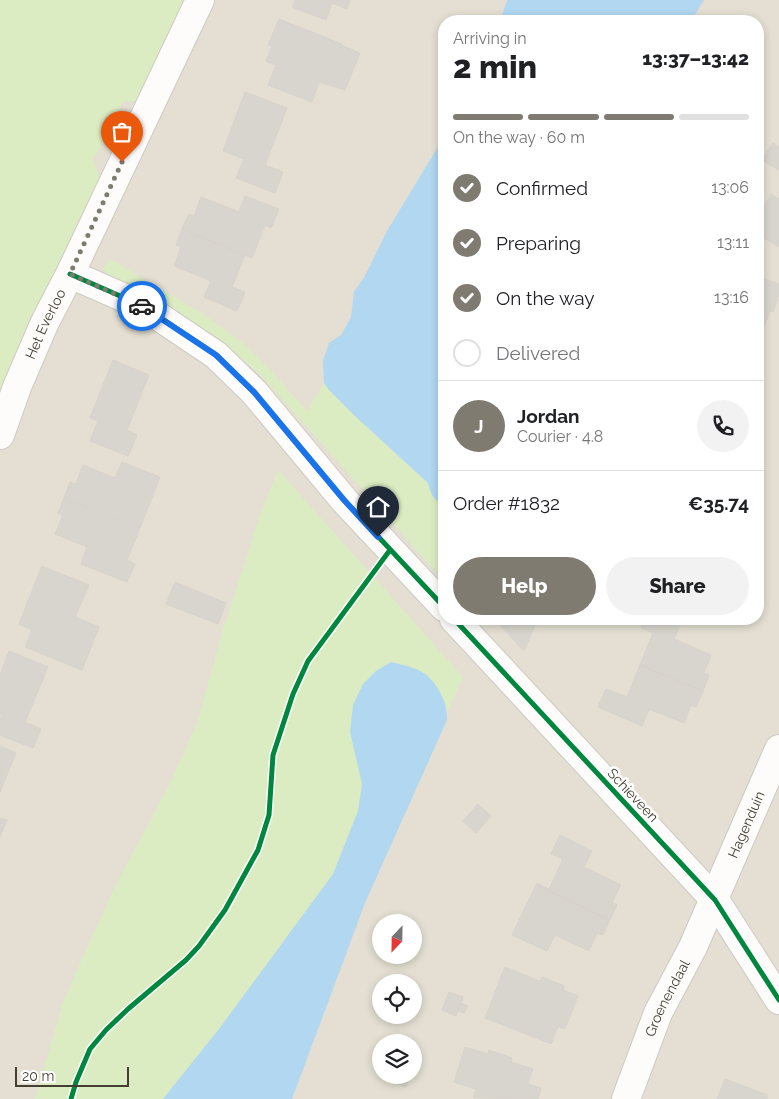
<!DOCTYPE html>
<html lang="en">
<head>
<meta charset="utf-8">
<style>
  body { margin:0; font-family:Raleway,sans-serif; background:#f2f2f2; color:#202124; height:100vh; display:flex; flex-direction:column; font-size:19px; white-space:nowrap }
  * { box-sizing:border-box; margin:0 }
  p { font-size:16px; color:#757577 }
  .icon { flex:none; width:28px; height:28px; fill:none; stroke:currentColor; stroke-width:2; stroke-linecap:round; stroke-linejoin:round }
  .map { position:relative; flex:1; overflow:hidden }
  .panel { position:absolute; left:438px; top:15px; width:326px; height:610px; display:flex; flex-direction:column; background:#fff; border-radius:20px; box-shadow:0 2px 8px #0003 }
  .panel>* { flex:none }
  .needle { width:32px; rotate:202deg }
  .fabs { position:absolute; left:372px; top:914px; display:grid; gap:10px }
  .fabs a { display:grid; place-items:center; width:50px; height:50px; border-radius:50%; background:#fff; box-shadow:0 2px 8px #0003; font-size:25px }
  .scale { position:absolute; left:15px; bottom:12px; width:114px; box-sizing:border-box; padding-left:5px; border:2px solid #443d32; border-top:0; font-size:14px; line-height:18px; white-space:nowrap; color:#443d32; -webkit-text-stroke:4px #fff; paint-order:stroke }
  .pin { position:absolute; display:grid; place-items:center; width:42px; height:42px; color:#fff; margin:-51px -21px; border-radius:50% 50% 50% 0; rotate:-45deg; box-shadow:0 0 5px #0007 }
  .pin .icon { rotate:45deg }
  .courier { position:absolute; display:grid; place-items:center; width:50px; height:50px; margin:-25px; border:4px solid #1a73e8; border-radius:50%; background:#fff; color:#222; box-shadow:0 1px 6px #0007 }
  .headline em { font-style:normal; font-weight:800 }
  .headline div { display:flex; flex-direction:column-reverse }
  .headline { display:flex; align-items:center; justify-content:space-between; height:85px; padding:0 15px }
  h1 { font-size:32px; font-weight:800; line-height:38px }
  .bar { display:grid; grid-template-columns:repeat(4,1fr); gap:8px 5px; align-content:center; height:60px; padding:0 15px }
  .bar i { height:6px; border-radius:4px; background:#e0e0e0 }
  .bar .on { background:#807b71 }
  .bar p { grid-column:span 4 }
  .line { display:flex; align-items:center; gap:12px; padding:0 15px; border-top:1px solid #e0e0e0 }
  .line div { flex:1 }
  .round { display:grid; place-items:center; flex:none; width:52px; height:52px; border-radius:26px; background:#f2f2f2 }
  ol { padding:0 15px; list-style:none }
  li { display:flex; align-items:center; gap:15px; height:55px }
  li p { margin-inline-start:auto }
  li .icon { padding:5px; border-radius:50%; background:#807b71; color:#fff; stroke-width:4 }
  li:last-child { color:#757577 }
  li i { width:28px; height:28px; border:2px solid #e0e0e0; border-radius:50% }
  .button { display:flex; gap:10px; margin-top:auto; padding:10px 15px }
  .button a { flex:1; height:58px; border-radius:30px; background:#807b71; color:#fff; font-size:20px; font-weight:800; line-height:58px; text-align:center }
  .button a+a { background:#f2f2f2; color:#202124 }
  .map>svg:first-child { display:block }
  .residential { fill:#e4dfd2; fill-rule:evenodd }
  .green { fill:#dbecc3 }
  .water { fill:#b1d7f1 }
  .building { fill:#d8d5ce; stroke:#d7d3cc }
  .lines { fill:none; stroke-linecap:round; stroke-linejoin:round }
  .minor-casing { stroke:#cdcac3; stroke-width:30 }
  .minor { stroke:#fdfcfb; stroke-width:28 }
  .cycleway-casing { stroke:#fff; stroke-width:8 }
  .cycleway { stroke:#00873e; stroke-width:5 }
  .done { stroke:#807b71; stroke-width:5; stroke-dasharray:0 9 }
  .route { stroke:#1a73e8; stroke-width:6 }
  .labels { text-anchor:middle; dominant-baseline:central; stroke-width:5; stroke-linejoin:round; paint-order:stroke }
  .street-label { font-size:14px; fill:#443d32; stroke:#fff }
</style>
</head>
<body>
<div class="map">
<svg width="779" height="1099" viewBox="0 0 779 1099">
  <rect width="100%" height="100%" fill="#efede6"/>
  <path class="residential" d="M0,0h779v1099h-779zM444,21h314v598h-314zM381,922h33v33h-33zM381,982h33v33h-33zM381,1042h33v33h-33z"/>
  <path class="green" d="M0,0h185l-28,57 -18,44 -16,1 -29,57 5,20 -99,215z
    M110,259c41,25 83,46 121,75 29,22 52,50 76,77l17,-28 30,32 74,68c2,10 7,18 16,22v66l-5,4 -180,-202 -45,-37 -42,-27 -58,-29 -11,-11z
    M278,470l185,207 -16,35 -4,-13 -85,65 4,20 -4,27 -25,63 -114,155 -56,70h-128l28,-97 51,-114 58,-108 27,-63 23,-84 39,-121z"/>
  <path class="water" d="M507,0h197l-13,21h-191z
    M444,137v368c-10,-4 -14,-12 -16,-22l-74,-68 -25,-25 -5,-7 -1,-22 6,-18 12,-8 10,-18 3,-25 11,-16 22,-45z
    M391,662c12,3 24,5 34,12 13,10 23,29 22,46l-82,183 -73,196h-129l56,-70 114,-155 25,-63 4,-27 -12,-52 3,-27 10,-21 13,-13z"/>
  <path class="building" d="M295,0h55l-3,9 -15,-6 -6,17 -34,-13z
    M279,19l63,25 -1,1 19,8 -15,37 -26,-8 -7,20 -44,-17 8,-20 -10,-4 6,-15 -4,-1z
    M245,92l42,16 -22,57 18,7 -8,21 -39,-15 8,-19 -21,-8z
    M773,143l6,4v23l-17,-10z
    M771,194l8,5v48l-15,-9 -6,12v-32z
    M245,196l34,13 -8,19 -6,-3 -13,33 -70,-29 7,-15 5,2 7,-19 38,15z
    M182,229l63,26 -13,32 13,5 -8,19 -33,-14 7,-16 -37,-15 7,-19 -5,-2z
    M758,277l21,7v10l-6,18 -3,-1 -6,16 -6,-3z
    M113,360l36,15 -22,55 10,5 -9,21 -38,-15 8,-20 -8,-3z
    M122,462l38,15 -20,51 -76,-30 6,-16 6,2 7,-19 32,13z
    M64,498l76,30 -13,32 8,4 -8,18 -46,-18 6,-17 -32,-13 8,-19 -5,-2z
    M42,566l47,19 -14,32 24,10 -17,43 -57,-23 7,-17 -13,-6z
    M175,582l51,21 -8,21 -52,-20z
    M494,619h27l14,6 -11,26z
    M644,619h28l9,3 -7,17 37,16 -7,18 5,2 -6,16 -63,-26 13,-32 -12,-5z
    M9,651l39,16 -23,55 16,7 -8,19 -33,-13v-15l2,-5h-2v-40z
    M640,665l63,26 -7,16 -5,-2 -7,18 -35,-14 -7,17 -44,-19 8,-18 21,8z
    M0,746l16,7 -16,39z
    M478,804l13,12 -15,17 -13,-12z
    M0,818l7,2 -7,17z
    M560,835l32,16 -8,16 37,18 -9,17 5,3 -7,15 -74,-35 1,-2 12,6 14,-30 -12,-5z
    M536,885l74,35 -7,15 -6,-2 -8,18 -34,-16 -8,16 -35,-16z
    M505,967l35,14 2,-4 22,9 -1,4 15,6 -13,33 -7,-3 -7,18 -66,-26z
    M449,992l14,5 -7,19 -14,-6z
    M461,1003l7,3 -4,7 -6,-2z
    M465,1047l23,7 1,-4 23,8 -1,4 22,7 -5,15 13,4 -3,11 -65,-1 3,-9 -22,-7z
    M401,1075h9l-4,12 -8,-3z
    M725,1079l43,16 -1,4h-50z"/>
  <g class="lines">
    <g class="minor-casing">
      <g id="minor">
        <path d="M70,274l73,32 73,49 38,37 90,108 100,107"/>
        <path id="s1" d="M0,435l17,-48 28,-65 25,-48 130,-274"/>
        <path d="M454,619l261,281 64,100"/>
        <path id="s2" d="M626,1099l32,-86 35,-66 86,-198"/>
      </g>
    </g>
    <use href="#minor" class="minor"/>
    <g class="cycleway-casing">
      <path id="cycleway" d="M70,274l73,32 73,49 38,37 90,108 100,107
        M454,619l261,281 64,100
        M71,1099l5,-17 14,-33 16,-19 22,-21 58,-49 13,-14 26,-36 33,-60 11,-35 4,-60 20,-61 15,-33 82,-111"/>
    </g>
    <use href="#cycleway" class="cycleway"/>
  </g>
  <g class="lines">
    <path class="done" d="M122,162l-52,112 72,32"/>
    <path class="route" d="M142,306l74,49 38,37 90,108 34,37"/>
  </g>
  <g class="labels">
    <g class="street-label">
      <text stroke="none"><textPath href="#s1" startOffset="120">Het Everloo</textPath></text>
      <text transform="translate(633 795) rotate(47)">Schieveen</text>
      <text stroke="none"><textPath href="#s2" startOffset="300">Hagenduin</textPath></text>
      <text stroke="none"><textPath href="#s2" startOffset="109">Groenendaal</textPath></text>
    </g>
  </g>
</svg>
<div class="fabs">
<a><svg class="needle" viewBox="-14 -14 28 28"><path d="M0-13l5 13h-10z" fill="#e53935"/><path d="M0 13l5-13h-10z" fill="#757577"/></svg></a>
<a><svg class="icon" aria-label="locate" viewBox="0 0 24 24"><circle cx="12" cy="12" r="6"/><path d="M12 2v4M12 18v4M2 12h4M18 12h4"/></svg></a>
<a><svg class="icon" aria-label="layers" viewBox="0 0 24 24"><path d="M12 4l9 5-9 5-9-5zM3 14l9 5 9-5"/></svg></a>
</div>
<div class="scale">20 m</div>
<div class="pin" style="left:122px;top:162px;background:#ea580c"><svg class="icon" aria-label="bag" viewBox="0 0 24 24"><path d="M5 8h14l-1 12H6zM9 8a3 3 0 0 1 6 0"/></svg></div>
<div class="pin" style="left:378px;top:537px;background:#1f2937"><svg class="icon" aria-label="home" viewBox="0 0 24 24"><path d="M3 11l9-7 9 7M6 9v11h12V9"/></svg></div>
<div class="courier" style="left:142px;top:306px"><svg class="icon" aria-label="car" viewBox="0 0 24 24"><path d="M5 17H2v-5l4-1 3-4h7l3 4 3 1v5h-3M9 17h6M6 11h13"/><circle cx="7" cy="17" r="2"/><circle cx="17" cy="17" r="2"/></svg></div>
<section class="panel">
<div class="headline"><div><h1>2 min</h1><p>Arriving in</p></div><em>13:37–13:42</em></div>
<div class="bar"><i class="on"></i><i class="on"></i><i class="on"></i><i></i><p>On the way · 60 m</p></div>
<ol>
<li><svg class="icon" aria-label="check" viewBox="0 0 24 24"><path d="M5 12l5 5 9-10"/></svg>Confirmed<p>13:06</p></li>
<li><svg class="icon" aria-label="check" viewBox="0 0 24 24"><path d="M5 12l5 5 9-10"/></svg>Preparing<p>13:11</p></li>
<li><svg class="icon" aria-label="check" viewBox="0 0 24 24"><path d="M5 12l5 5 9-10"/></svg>On the way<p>13:16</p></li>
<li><i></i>Delivered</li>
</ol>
<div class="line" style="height:90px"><b class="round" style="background:#807b71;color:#fff">J</b><div><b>Jordan</b><p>Courier · 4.8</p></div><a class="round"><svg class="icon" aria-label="phone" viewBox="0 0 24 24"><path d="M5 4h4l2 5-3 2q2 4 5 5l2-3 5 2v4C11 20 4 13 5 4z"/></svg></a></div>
<div class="line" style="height:65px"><div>Order #1832</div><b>€35.74</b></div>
<div class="button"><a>Help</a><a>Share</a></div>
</section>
</div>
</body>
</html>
